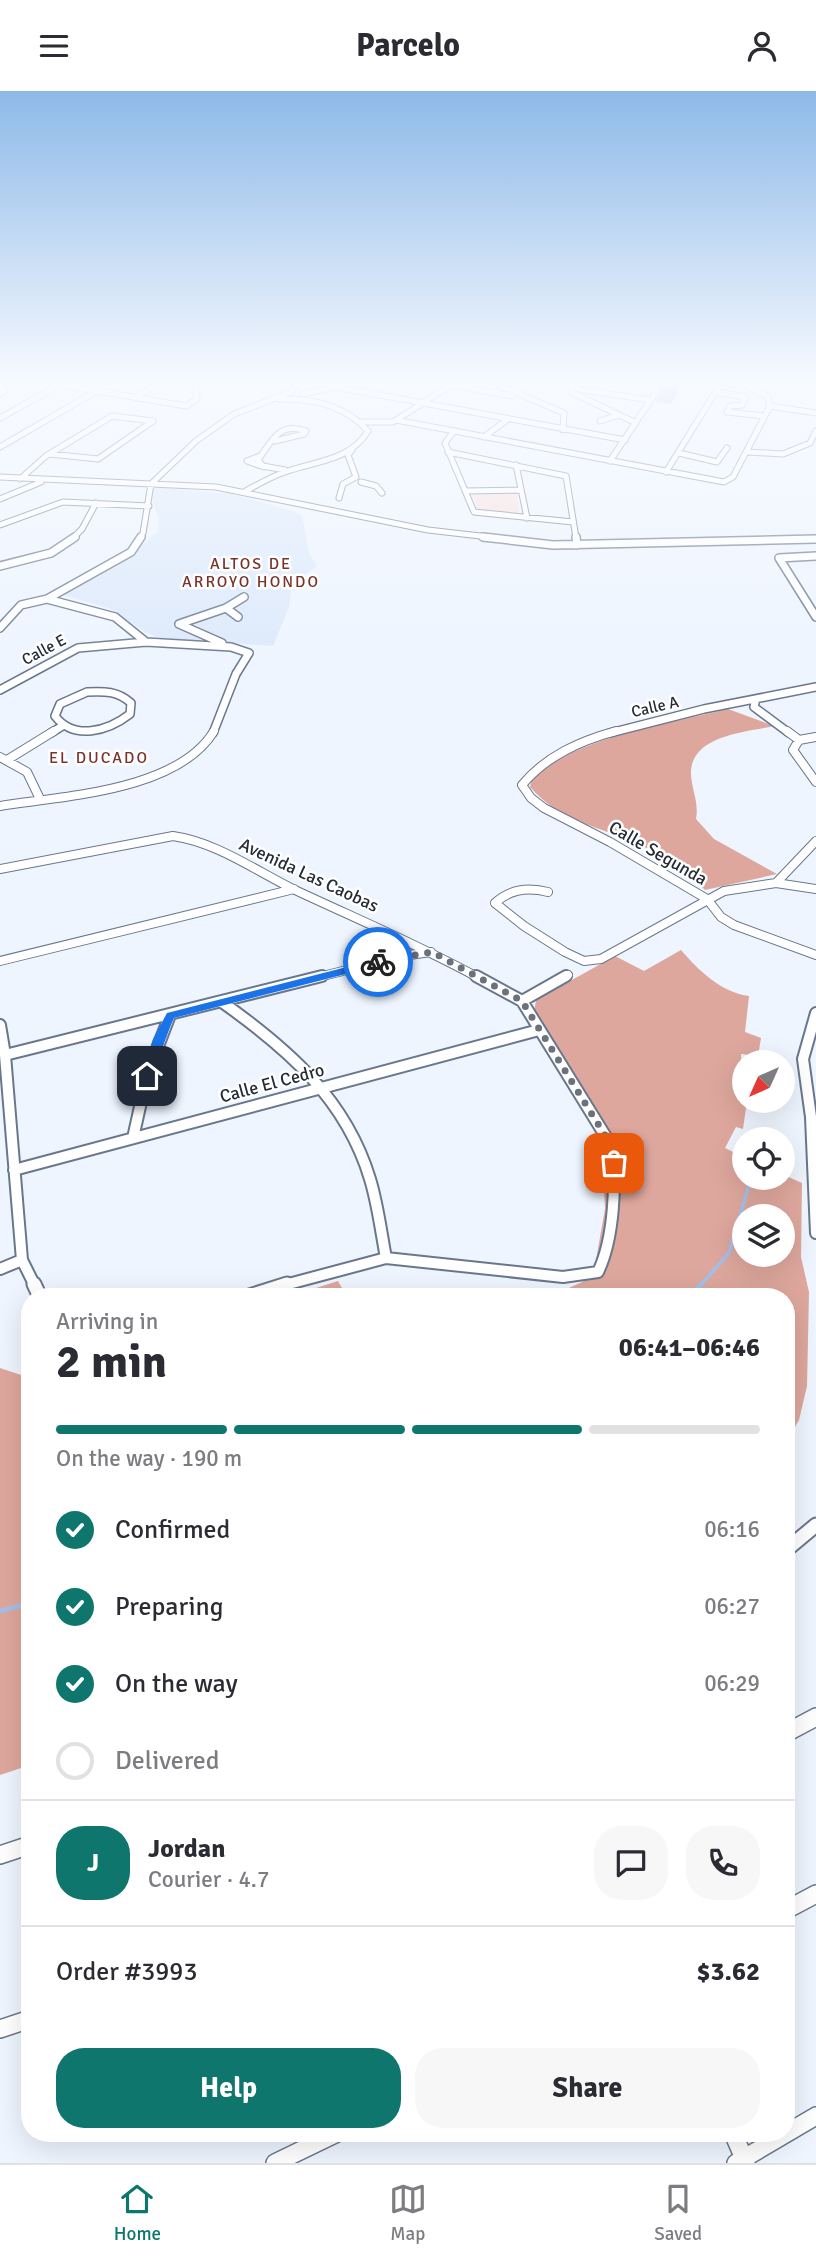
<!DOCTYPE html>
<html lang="en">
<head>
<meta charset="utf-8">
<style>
  body { margin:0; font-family:Signika,sans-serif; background:#f7f7f7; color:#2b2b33; height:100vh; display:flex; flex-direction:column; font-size:26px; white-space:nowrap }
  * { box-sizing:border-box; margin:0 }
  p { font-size:23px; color:#7c7c81 }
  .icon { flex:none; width:38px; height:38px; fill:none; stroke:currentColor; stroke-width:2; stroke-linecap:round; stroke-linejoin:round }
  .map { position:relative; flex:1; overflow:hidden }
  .sheet { position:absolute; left:21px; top:1197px; width:774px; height:854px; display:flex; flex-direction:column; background:#fff; border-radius:28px; box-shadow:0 7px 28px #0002 }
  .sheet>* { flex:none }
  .needle { width:46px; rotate:225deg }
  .controls { position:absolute; left:732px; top:959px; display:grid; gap:14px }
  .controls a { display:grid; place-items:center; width:63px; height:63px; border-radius:50%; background:#fff; box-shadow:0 7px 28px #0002; font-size:35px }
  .pin { position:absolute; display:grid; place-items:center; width:60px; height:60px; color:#fff; margin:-30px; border-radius:14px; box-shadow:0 4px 10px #0006 }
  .courier { position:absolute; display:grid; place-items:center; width:70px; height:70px; margin:-35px; border:5px solid #1a73e8; border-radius:50%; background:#fff; color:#222; box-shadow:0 2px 9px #0007 }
  .summary em { font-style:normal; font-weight:800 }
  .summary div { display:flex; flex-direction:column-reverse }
  .summary { display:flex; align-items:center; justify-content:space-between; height:119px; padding:0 35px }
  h1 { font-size:46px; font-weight:800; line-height:52px }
  .bar { display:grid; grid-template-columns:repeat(4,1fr); gap:10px 7px; align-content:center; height:84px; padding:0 35px }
  .bar i { height:9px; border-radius:5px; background:#e1e1e2 }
  .bar .active { background:#0f766e }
  .bar p { grid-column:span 4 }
  .line { display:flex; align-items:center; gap:18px; padding:0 35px; border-top:2px solid #e1e1e2 }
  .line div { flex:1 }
  .round { display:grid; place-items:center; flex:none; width:74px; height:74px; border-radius:28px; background:#f7f7f7 }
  ol { padding:0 35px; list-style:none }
  li { display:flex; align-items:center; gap:21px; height:77px }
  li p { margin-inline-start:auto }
  li .icon { padding:7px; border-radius:50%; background:#0f766e; color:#fff; stroke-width:4 }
  li:last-child { color:#7c7c81 }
  li i { width:38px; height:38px; border:4px solid #e1e1e2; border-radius:50% }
  .cta { display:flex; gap:14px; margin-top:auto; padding:14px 35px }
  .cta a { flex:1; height:80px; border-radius:28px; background:#0f766e; color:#fff; font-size:28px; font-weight:800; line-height:80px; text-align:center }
  .cta a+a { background:#f7f7f7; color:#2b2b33 }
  header { display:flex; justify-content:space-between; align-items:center; height:91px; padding:0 35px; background:#fff; font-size:32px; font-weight:800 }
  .menu { display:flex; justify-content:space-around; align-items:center; height:98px; border-top:2px solid #e1e1e2; background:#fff; font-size:19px; color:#7c7c81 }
  .menu a { display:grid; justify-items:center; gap:4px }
  .menu .active { color:#0f766e }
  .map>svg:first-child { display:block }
  .built { fill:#dce9fb }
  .green { fill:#fadfdb }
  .forest { fill:#dea79d; fill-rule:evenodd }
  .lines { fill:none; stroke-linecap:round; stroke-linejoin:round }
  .stream-far1 { stroke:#a4c0e9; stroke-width:3.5 }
  .stream { stroke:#a4c0e9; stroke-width:4.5 }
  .street-far5-casing { stroke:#69778d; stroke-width:7 }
  .street-far4-casing { stroke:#69778d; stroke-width:10 }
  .street-far3-casing { stroke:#69778d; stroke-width:10 }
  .street-far2-casing { stroke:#69778d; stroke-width:14 }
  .street-far1-casing { stroke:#69778d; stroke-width:17 }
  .street-casing { stroke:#69778d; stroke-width:20 }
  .street-far5 { stroke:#fff; stroke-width:5 }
  .street-far4 { stroke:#fff; stroke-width:7 }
  .street-far3 { stroke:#fff; stroke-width:8 }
  .street-far2 { stroke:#fff; stroke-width:10 }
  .street-far1 { stroke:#fff; stroke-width:13 }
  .street { stroke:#fff; stroke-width:17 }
  .wall { fill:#97a4b9 }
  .shaded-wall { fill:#7b8696 }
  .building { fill:#b0bfd7; stroke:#7b8696; stroke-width:2 }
  .route { fill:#1a73e8 }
  .done { stroke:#6c727c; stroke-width:7; stroke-dasharray:0 12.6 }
  .labels { text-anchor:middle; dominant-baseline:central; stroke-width:5; stroke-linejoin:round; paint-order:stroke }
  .far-neighbourhood-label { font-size:16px; letter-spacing:2px; fill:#79332a; stroke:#fff }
  .far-street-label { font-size:16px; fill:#262c35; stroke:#fff }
  .street-label { font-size:18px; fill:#262c35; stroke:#fff }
</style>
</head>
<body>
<header><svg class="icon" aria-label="menu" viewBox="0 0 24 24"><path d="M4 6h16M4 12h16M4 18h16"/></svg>Parcelo<svg class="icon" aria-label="person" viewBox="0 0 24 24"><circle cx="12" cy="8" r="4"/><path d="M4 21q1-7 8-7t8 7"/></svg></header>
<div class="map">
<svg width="816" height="2072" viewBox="0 0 816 2072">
  <rect width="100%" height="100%" fill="#eef5ff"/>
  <path class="built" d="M151,396l80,7 62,17 9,5 7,37 8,13 -25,18 -3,23 -16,39 -113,-8 -15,-6 -36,-24 -46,-13 61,-34 34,-30 1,-11 -6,-16z"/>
  <path class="green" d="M472,402h45l3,23 -42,-5z"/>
  <path class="forest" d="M728,618l46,17c-27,6 -85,9 -83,49 1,15 8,28 5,44l18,20 63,35 -72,16c-19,-20 -42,-34 -67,-46 -40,-18 -77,-22 -108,-57l3,-13c58,-39 128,-49 195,-65z
    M681,859c17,20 41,43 68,46l-4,36 16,6 -3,18 -17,-2 3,47h3l-4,28 -7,-2 -11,21 19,9v21h38v-4l20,9 -1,74 8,35 -2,94 -8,34 -13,22v-145h-237l44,-20 12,-68 -4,-81 -67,-115 2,-13 79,-44 29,15zM744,1125h38v39h-38z
    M338,1190l9,16h-59z
    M0,1277l21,7 9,-3v393l-30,10z"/>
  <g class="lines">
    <path class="stream-far1" d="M700,1195l29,-33 22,-75"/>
    <path class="stream" d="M690,1206l11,-13
      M0,1520l30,-8"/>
    <g class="street-far5-casing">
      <path id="street-far5" d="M51,292l135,23 11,-7 -1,-16
        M439,292l73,13
        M494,292l70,30 -1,17
        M560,292l23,7 68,10
        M0,295l4,5 -4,3
        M571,301l65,31
        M716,301l29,5 -3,8 -12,1 -3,6 38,4
        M303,303l33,-7 289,53
        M134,307l17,-10 1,-5
        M770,315l46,7
        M0,327l58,-32
        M396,329l328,62 9,-5 37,-71 -2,-9 -27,-14
        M600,330l19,-6
        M362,331h31l58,-37
        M454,340l-9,12 29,69 99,10
        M484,346l24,-18
        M275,350l29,-7 2,-3c-27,-10 -34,10 -48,29l5,6 22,4
        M0,356l95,-55 10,-9
        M448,361l118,24 10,62
        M748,361l35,2 27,-11 6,-12
        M679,362l38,9 10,-14
        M50,363l48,5 55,-38
        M260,365l-13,5 17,6
        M610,370l52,-78
        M516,374l11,53
        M666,381l50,-81 5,-4 19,-4
        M0,386l216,10 212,43 70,8
        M20,388l26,-23 66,-40 41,5
        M361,391l15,4 6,7
        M465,400l55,-1
        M244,401c13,-7 26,-15 41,-20 30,-11 65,-11 83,-41 -23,-26 -56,-33 -89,-32
        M339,407l4,-14 13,-7 -8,-22 4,-5
        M0,408l41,-17
        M0,434l63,-23 86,4
        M73,447l9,-9 14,-26
        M140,447l3,-5 8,-49 45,-43 38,-27 57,-22 6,-9"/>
    </g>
    <g class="street-far4-casing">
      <path id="street-far4" d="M483,446l70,8 263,-6
        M576,446l1,8
        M816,465l-37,2 37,59
        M0,475l51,-13 24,-16
        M47,508l84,-47 10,-15
        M226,517l12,9
        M0,537l21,-23 26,-6 68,18 31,25 85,5 18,6 -13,21 -23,59
        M222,552l-43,-19 47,-16 18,-11
        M0,599l78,-42 68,-6
        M87,601c17,-1 31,-1 44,11l-1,11c-22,17 -56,27 -75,2l5,-12z
        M756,608l-2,8 35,26
        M51,642l13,-8
        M610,642l94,-24 112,-22"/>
    </g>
    <g class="street-far3-casing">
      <path id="street-far3" d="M616,640c-36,10 -70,25 -94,54l9,13 13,10 66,34 97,57 14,18 13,8 82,30
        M787,640l12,9 17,-3
        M799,649l-6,10 23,32
        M0,666l27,15 13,27
        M7,669l47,-29
        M0,715c63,-10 178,-15 214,-75
        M0,778l173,-33c43,6 83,35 122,54 62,29 124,55 184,88
        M776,792l40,-42
        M548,801c-20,-5 -38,-3 -53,11l29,23 41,26 19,9 17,-2 123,-68 52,-8 40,6
        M0,870l294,-72
        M315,887l87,-22 29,-4
        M563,887l5,-3"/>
    </g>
    <g class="street-far2-casing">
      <path id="street-far2" d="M522,910l44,-25
        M222,911c66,47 124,97 148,177 8,26 11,53 16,79
        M816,922l-13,46 8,58 5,116
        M0,934l5,30 17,205 13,26
        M5,964l317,-79
        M133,1047l14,-63 23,-60
        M14,1079l525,-140
        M0,1178l22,-9
        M281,1195l105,-28 177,19 35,-5c16,-33 19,-91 13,-127l-89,-144 -46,-25"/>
    </g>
    <g class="street-far1-casing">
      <path id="street-far1" d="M34,1193l6,13
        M246,1206l41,-13
        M786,1459l30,-25"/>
    </g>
    <g class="street-casing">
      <path id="street" d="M786,1642l30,-16
        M0,1764l30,-10
        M786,1819l30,-16
        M0,1938l30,-10
        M733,2042l13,30
        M275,2072l62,-30
        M736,2072l80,-47"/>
    </g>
    <use href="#street-far5" class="street-far5"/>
    <use href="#street-far4" class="street-far4"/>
    <use href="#street-far3" class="street-far3"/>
    <use href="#street-far2" class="street-far2"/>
    <use href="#street-far1" class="street-far1"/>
    <use href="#street" class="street"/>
  </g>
  <path class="wall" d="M662,292h18l-1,6 -8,15 -15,-2 2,-13z"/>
  <path class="shaded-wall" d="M677,292h3l-1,6 -8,15 2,-14z"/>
  <path class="building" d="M662,292h15l-4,7 -15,-1z"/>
  <linearGradient id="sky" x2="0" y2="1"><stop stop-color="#8db9e8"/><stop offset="0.5" stop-color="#f7faff"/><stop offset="1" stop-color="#f7faff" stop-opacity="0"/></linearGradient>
  <rect width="816" height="582" fill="url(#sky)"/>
  <path class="route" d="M378,868l5,3 -2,3 -207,53c-6,12 -20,58 -27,62l-6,-4 12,-37 14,-26z"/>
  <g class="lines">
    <path class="done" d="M378,871l54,-10 90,49 89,144 3,18"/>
  </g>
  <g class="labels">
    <g class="far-neighbourhood-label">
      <text x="251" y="473">ALTOS DE<tspan x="251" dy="18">ARROYO HONDO</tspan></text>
      <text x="99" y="667">EL DUCADO</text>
    </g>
    <g class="far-street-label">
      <text transform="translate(44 559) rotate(-28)">Calle E</text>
      <text transform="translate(655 616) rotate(-13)">Calle A</text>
    </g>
    <g class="street-label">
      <text transform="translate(658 762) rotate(30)">Calle Segunda</text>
      <text transform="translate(309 784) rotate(25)">Avenida Las Caobas</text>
      <text transform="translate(272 992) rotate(-15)">Calle El Cedro</text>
    </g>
  </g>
</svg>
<div class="controls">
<a><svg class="needle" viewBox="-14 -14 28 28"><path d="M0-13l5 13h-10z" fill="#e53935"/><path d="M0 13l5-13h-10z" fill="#7c7c81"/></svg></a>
<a><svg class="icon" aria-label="locate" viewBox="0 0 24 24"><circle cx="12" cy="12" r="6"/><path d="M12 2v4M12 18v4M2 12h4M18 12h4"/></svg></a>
<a><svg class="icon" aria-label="layers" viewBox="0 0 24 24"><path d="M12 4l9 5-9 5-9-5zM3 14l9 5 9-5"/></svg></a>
</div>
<div class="pin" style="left:614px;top:1072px;background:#ea580c"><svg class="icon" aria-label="bag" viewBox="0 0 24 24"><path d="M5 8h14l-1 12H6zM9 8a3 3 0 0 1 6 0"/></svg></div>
<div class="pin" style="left:147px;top:985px;background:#1f2937"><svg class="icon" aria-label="home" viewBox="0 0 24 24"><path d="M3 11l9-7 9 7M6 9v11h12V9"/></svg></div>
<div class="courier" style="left:378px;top:871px"><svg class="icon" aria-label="bike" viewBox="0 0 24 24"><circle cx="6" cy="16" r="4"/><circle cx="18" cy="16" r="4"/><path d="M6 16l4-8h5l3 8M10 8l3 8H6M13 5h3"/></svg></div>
<section class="sheet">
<div class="summary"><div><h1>2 min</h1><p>Arriving in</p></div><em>06:41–06:46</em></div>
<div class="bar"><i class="active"></i><i class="active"></i><i class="active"></i><i></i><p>On the way · 190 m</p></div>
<ol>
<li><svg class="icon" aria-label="check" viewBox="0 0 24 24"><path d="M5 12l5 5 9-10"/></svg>Confirmed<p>06:16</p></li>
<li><svg class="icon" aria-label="check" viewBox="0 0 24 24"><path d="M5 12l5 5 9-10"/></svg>Preparing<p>06:27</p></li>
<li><svg class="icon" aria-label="check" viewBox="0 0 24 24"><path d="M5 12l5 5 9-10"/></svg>On the way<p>06:29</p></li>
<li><i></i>Delivered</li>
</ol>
<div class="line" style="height:126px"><b class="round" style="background:#0f766e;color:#fff">J</b><div><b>Jordan</b><p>Courier · 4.7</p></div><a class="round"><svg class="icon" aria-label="chat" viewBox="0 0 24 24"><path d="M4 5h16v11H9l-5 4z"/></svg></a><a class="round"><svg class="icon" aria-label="phone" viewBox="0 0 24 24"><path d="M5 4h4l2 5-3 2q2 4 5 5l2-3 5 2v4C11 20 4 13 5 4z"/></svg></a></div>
<div class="line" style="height:91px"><div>Order #3993</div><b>$3.62</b></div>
<div class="cta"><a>Help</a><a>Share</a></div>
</section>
</div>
<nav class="menu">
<a class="active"><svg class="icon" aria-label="home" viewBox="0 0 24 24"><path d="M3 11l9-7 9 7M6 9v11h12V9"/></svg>Home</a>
<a><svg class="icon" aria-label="map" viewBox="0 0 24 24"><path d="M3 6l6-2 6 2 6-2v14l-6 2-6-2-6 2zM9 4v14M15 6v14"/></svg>Map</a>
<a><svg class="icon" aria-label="saved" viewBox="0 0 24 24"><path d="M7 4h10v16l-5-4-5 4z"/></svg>Saved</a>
</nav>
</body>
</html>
